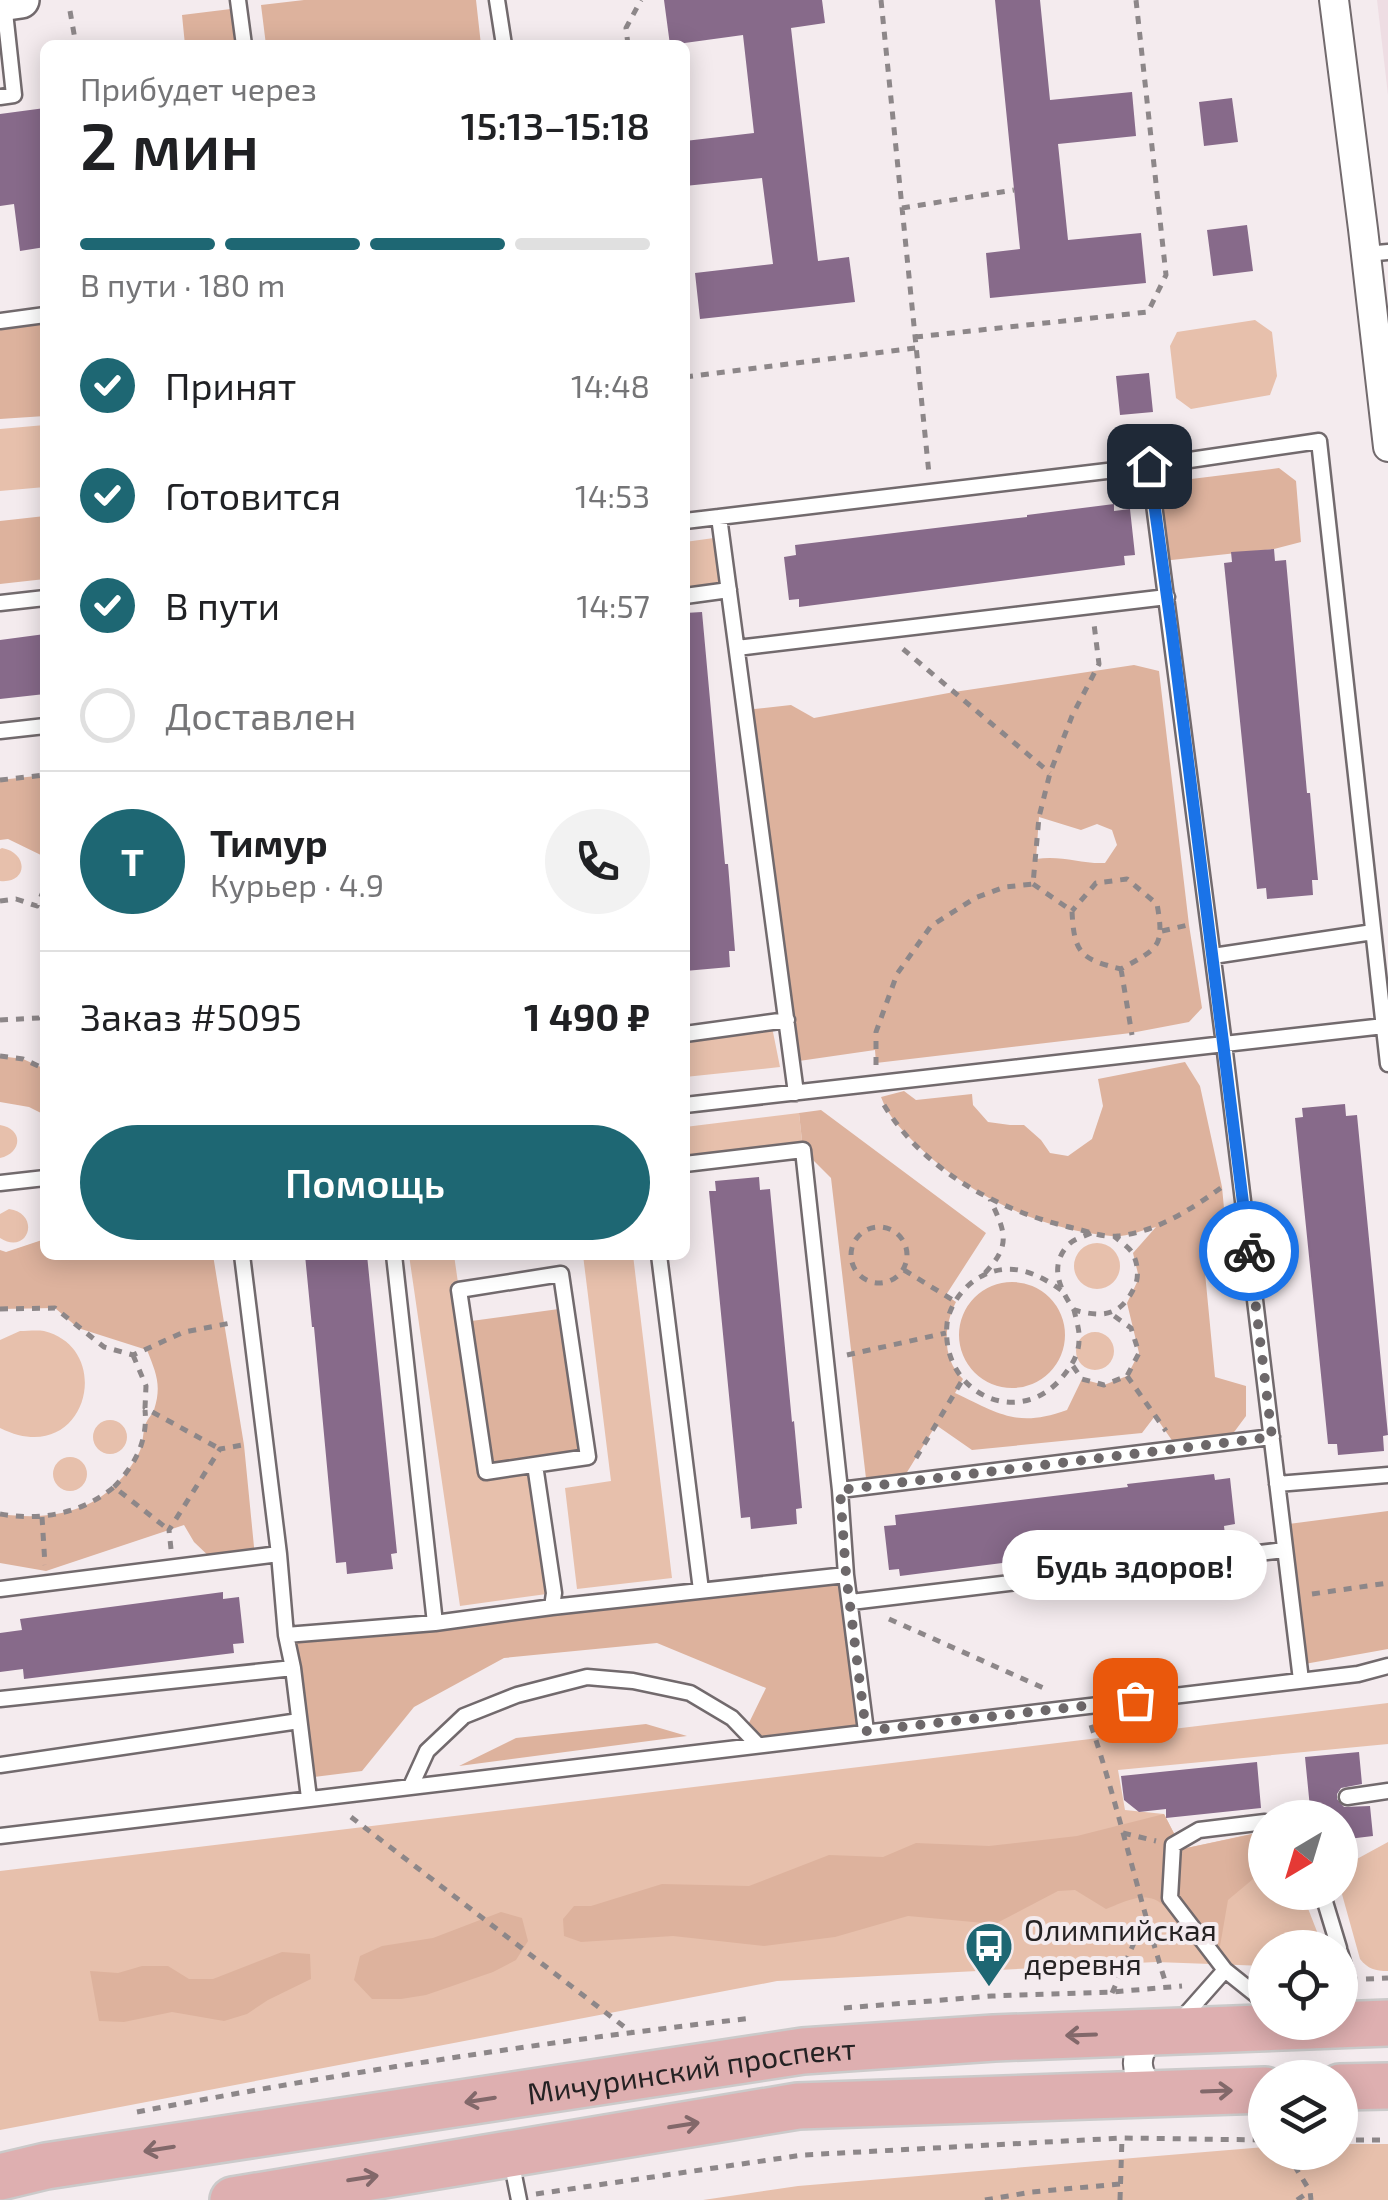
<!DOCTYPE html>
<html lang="ru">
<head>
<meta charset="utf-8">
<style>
  body { margin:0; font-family:"Exo 2",sans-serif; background:#f2f2f2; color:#202124; height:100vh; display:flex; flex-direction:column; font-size:38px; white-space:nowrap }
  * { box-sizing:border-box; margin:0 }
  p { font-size:32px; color:#757577 }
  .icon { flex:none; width:55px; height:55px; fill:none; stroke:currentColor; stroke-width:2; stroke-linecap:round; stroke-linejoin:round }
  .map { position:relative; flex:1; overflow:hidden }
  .side { position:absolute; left:40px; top:40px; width:650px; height:1220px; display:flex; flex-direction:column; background:#fff; border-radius:15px; box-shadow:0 5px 25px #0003 }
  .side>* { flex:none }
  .needle { width:65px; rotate:218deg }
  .buttons { position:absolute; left:1248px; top:1800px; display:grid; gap:20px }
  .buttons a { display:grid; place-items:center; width:110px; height:110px; border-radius:50%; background:#fff; box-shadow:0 5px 25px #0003; font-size:50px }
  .pin { position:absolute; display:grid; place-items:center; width:85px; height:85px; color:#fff; margin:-42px; border-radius:20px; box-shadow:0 5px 15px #0006 }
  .courier { position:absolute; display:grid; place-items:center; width:100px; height:100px; margin:-50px; border:8px solid #1a73e8; border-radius:50%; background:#fff; color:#222; box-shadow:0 2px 12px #0007 }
  .bubble { position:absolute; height:70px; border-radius:35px; background:#fff; box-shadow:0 5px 25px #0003; font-size:32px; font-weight:600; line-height:70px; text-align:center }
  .head em { font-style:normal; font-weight:600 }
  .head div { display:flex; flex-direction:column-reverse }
  .head { display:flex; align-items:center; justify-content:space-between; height:170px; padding:0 40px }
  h1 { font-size:65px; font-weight:600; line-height:75px }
  .bar { display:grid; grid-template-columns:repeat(4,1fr); gap:15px 10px; align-content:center; height:120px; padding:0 40px }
  .bar i { height:12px; border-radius:8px; background:#e0e0e0 }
  .bar .current { background:#1e6773 }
  .bar p { grid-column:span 4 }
  .line { display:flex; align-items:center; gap:25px; padding:0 40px; border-top:2px solid #e0e0e0 }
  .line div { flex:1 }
  .round { display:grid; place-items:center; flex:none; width:105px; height:105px; border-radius:52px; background:#f2f2f2 }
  ol { padding:0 40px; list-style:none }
  li { display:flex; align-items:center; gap:30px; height:110px }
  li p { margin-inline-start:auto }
  li .icon { padding:10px; border-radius:50%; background:#1e6773; color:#fff; stroke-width:4 }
  li:last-child { color:#757577 }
  li i { width:55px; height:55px; border:5px solid #e0e0e0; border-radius:50% }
  .button { display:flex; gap:20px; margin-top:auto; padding:20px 40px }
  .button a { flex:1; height:115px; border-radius:60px; background:#1e6773; color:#fff; font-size:40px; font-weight:600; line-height:115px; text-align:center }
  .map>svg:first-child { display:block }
  .built { fill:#eedde3 }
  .green { fill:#e7c0ac }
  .forest { fill:#ddb29d; fill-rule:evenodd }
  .building { fill:#876a8a }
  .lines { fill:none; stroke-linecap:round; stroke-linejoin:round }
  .service-casing { stroke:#726a6d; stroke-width:19 }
  .minor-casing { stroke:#726a6d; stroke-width:32 }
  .tertiary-casing { stroke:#726a6d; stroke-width:40 }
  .primary-casing { stroke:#cbcaca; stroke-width:50 }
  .path { stroke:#8d8789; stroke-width:5; stroke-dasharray:8 8; stroke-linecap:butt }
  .service { stroke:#fff; stroke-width:14 }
  .minor { stroke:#fff; stroke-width:28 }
  .tertiary { stroke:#fff; stroke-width:35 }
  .primary { stroke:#deafb0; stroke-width:45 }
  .oneway { stroke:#82686a }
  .done { stroke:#6d686a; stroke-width:10; stroke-dasharray:0 18 }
  .route { stroke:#1a73e8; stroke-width:12 }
  .labels { text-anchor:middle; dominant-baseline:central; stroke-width:8; stroke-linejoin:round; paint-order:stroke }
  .poi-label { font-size:30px; fill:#252223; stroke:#f4ebee; text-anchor:start }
  .street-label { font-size:30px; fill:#252223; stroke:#f4ebee }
</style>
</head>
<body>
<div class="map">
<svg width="1388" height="2200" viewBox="0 0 1388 2200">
  <rect width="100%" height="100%" fill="#f4ebee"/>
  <path class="built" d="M1377,0h11v95z"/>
  <path class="green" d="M1255,320l17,12 5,44 -7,19 -79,14 -15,-11 -6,-52 7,-14z
    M45,425v62l-45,4v-62z
    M721,537l8,53 -44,6v-54z
    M2,848c27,5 26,36 -2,33v-32z
    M771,1022l9,45 -95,10v-43z
    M799,1113l4,37 -118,14v-37z
    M0,1125c24,4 22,28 0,33z
    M9,1209c33,5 19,47 -9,29v-24z
    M1074 1266a23 23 0 1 1 46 0a23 23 0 1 1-46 0Z
    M409,1255h45l31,216 50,-6 19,128 -94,13z
    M583,1255h50l39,323 -95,11 -12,-101 46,-7z
    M20,1331c7,0 17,-1 24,0 73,18 42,140 -44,97v-88z
    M1076 1351a19 19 0 1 1 38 0a19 19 0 1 1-38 0Z
    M93 1437a17 17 0 1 1 34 0a17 17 0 1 1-34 0Z
    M53 1474a17 17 0 1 1 34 0a17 17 0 1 1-34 0Z
    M1388,1703v41l-270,26 7,40 39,4 18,35 83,-18v61l37,1 21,54 -58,1v18l-109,-4 -379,19 -777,149v-259z
    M1388,1842v129c-13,0 -20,-2 -28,-12l-20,-72 15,-27z
    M1340,2144h48v56h-685l95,-14 467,-39v5h75z"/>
  <path class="forest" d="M304,0h172l5,45h-215l-5,-40z
    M239,8l5,37h-59l-3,-30z
    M45,315v101l-45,3v-98z
    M1279,468l17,13 5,61 -27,7 -112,12 -11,-77z
    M45,516v63l-45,5v-63z
    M1134,665l25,6 30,254 13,83 -13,14 -58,11 -255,30 -1,-13 -83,12 -47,-352 46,-5 23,13 140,-26zM1039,817l42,13 16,-6 15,6 5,15 -12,18c-25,1 -43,-8 -69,-4z
    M45,775v82l-37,-18 -8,1v-60z
    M0,1056l23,3 22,10v46l-16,-8 -29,-5z
    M1185,1062l15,24 22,101 6,64 -25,1 12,125 31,9v30l-20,27 -48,6 -23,-33 -13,17 -170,17 -36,-25 -35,57 -34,5 -36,-309 -28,-28 -4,-37 22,-3 165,123 -40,62 10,7c-13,25 -14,57 7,77l-8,14c45,21 62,35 112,17l15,-31 22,6 23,-9 12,-23 -12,-50 12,-25 -6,-25 23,-26c-14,3 -31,11 -45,9 -72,-7 -141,-40 -193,-90 -15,-15 -30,-29 -37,-49l23,-6 12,9 56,-6 1,11 15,17 22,3h14l17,15 9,13 18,3 24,-17 11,-33 -5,-27z
    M45,1239v16h168l31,190 11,112 -40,5 -21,-20 -10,-17 -138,46 -46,-8v-49c59,8 109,-5 139,-61 5,-10 3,-20 7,-30 2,-5 6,-8 8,-13 8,-25 2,-37 -7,-60l-69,-22 -23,-20 -55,1v-59l6,2z
    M959 1335a53 53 0 1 1 106 0a53 53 0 1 1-106 0Z
    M566,1308l22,149 -102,15 -22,-150z
    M1388,1511v138l-89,16 -18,-140z
    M846,1575l20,156 -109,13 -12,-13 21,-43 -109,-45 -153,15 -90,49 -52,64 -56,7 -20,-143z
    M646,1724l41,12 -228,30 57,-28z
    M1164,1814l18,35 71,-15 12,26v9l-37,31 -9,52c-5,0 -11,1 -16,-1 -30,-11 -27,-59 -66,-53 -10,2 -21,7 -31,11l-31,-19 -17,1 -63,33 -87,-8 -73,21 -71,9 -91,-10 -92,6 -17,-6 -1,-17 11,-13h17l71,-22 87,2 80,-31 54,2 33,-14 73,3 88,-10z
    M501,1912l21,6 6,23 -12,19 -23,12 -67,23 -25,4h-29l-18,-19 6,-24 22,-10 51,-8z
    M282,1952l28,2 1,25 -43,21 -21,14 -23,7 -52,-9 -48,10 -25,-1 -9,-50 28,2 24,-7h26l21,13h24z"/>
  <path class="building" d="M664,0h158l3,23 -34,5 27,233 31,-4 6,45 -155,17 -5,-46 78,-9 -11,-86 -77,8v-45l69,-8 -11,-98 -73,10z
    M995,0h45l10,100 82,-8 4,44 -78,8 10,96 73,-7 5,50 -156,15 -4,-45 34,-4z
    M1232,98l6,44 -34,4 -5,-44z
    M45,108v139l-25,4 -6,-47 -14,2v-92z
    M1247,225l6,46 -40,5 -6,-46z
    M1149,373l4,39 -33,3 -4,-39z
    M1114,504v7l16,-2 5,46 -11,1 1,9 -326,42v-8l-10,1 -5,-43 12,-2 -1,-10 232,-28v-2z
    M1274,549l1,12 11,-1 21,233h3l8,87h-6l1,15 -46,4 -1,-11 -9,1 -33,-326 8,-1 -1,-10z
    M702,612l23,252h3l7,87h-6l1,16 -45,4v-358z
    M45,634v60l-45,5v-59z
    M1345,1104l1,12 11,-1 31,320 -5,1 1,15 -46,4 -1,-11h-9l-33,-326 8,-1 -1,-9z
    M759,1177l1,13 10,-1 22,233 2,-1 8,87 -6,1 1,15 -46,5 -1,-12 -9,1 -32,-327h7l-1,-10z
    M305,1255h62l30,298 -6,1 2,15 -46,5 -1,-12 -10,1 -22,-236h-2z
    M1214,1474l1,6 15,-2 5,46 -11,2 1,9 -325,41 -1,-7 -10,1 -5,-44 12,-1 -1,-10 233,-28 -1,-3z
    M223,1592v7l16,-2 5,46 -11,1 1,9 -210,26 -1,-10 -23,3v-39l22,-3 -2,-11z
    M1359,1752l3,32 -21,4 -4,6v5l7,8 26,-1 3,30 -33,4v-22h-29l-6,-61z
    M1257,1762l4,46 -95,10v-9l-27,3 -15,-12 -3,-24z"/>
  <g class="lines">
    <g class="service-casing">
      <path id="service" d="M238,0l6,45
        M497,0l7,45
        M0,97l14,-2 -10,-92
        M1366,254l22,-2
        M0,321l45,-6
        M1149,466l75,578 77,636
        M719,517l77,576
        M685,521l464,-55 170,-25 69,623
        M685,596l44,-6
        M0,603l45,-5
        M737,648l430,-51
        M0,731l45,-5
        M1213,956l160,-24
        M685,1034l102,-14
        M685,1105l699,-79
        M685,1164l118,-14 37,340 6,85 20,156
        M0,1183l45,-5
        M242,1255l37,299 7,81 7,33 16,130
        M394,1255l41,368
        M659,1255l42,335
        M561,1274l27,183 -102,15 -27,-182z
        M535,1465l19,128 -2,14
        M1277,1484l111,-9
        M840,1490l432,-53
        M0,1589l279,-35
        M851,1602l433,-52
        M286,1635l149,-12 117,-16 294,-32
        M0,1699l293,-31
        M0,1765l299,-44
        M411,1786l16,-35 37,-35 53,-21 70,-18 46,4 57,12 42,25 25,26
        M1347,1797l41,-6
        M1265,1822l-66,8 -26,15 -3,53 55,72 40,32
        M0,1836l1358,-162 30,-8
        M1322,1892l17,56
        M1340,1952l8,27 -6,40
        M1179,2022l46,-52
        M511,2160l8,40"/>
    </g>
    <g class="minor-casing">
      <path id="minor" d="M1334,0l29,229 25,218
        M1165,2032c-37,9 -36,55 2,61"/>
    </g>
    <g class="tertiary-casing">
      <path id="tertiary" d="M0,3l21,-3"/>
    </g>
    <g class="primary-casing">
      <g id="primary">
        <path d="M1340,2087l48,-1"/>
        <path id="s1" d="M0,2177l46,-11 757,-115 191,-13 394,-15"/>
        <path d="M233,2200l565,-94 467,-16"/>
      </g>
    </g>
    <path class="path" d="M881,0l48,474
      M70,11l6,34
      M628,45l-2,-17 15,-28
      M902,208l112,-18
      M915,337l233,-25 18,-37 -30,-275
      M685,377l231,-29
      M903,649l147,124
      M0,780l45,-5
      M1033,884l39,27c2,43 9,48 49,58 37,-21 44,-21 36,-65l-30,-25 -31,4 -24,28
      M0,901l16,-2 21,7 8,-19
      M1162,931l26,-6
      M1121,969l11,66
      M0,1020l39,-2 6,-4
      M0,1056l23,3 22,10
      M876,1065v-33l21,-58 34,-48 44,-28 30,-11 28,-3 6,-67 11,-44 22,-57 27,-52 -5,-40
      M884,1105c40,66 115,106 189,123 14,3 31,10 45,8 38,-4 74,-27 104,-49
      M851 1255a28 28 0 1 1 56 0a28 28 0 1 1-56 0Z
      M1091,1233c-6,3 -17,6 -22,11 -21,22 -9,45 5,66 30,8 47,6 61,-24 4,-9 3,-22 -2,-32 -3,-6 -12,-12 -18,-17
      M904,1270l52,32
      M985,1273c27,-29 20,-41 5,-74
      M1061,1290c-24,-17 -50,-29 -79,-14 -17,8 -33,29 -35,48 -7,70 74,107 117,51 8,-10 15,-21 15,-35 1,-9 -3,-21 -5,-30
      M0,1309l55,-1 49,39 29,8 51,-23 47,-9
      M133,1355l13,31 -1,22 75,41
      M847,1355l99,-22
      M1073,1366l9,13 22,6 23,-9 12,-23 -8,-25 -21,-15
      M1127,1376l39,55
      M916,1458l47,-79
      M114,1487c21,-22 34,-46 31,-77
      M0,1514c41,7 81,0 114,-27l55,43
      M42,1517l3,48
      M171,1549l-2,-19 51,-81 28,-5
      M1312,1594l76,-11
      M889,1619l159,71
      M1091,1725c29,87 48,175 76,262
      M351,1817l280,215
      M1123,1833l33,8
      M1366,1979l22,-1
      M1112,1993l32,-73
      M844,2008l148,-12 120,-4 70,-6
      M137,2112c204,-39 410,-71 616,-94
      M1340,2140h48
      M1286,2152l24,39 1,9
      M536,2194l267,-39 319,-17 143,2
      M985,2200l47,-8 88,-8
      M1120,2200l2,-62
      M1297,2200l13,-9"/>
    <use href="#service" class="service"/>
    <use href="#minor" class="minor"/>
    <use href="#tertiary" class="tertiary"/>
    <use href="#primary" class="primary"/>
  </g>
  <defs><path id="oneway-shaft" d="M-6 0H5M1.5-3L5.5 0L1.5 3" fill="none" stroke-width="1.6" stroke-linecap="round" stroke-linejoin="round" transform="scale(2.5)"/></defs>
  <g class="oneway">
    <use href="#oneway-shaft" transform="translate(1081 2035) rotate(178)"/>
    <use href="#oneway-shaft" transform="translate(1217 2091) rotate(-2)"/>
    <use href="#oneway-shaft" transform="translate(480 2100) rotate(171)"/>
    <use href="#oneway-shaft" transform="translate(684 2125) rotate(-9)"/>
    <use href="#oneway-shaft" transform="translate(159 2149) rotate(171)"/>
    <use href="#oneway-shaft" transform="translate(363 2178) rotate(-9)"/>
  </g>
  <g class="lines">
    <path class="done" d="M1135,1700l-269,31 -20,-157 -6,-84 432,-53 -23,-186"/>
    <path class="route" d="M1149,466l23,167 77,618"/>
  </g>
  <defs>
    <g id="bus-pin" transform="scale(2.5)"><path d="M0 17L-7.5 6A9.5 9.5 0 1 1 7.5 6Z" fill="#1e6773" stroke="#f4ebee"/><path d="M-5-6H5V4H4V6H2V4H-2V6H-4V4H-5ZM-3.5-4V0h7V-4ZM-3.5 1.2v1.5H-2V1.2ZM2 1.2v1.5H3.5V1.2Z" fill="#fff"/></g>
  </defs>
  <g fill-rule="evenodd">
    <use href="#bus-pin" x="989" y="1946"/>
  </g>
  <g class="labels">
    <g class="poi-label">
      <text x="1024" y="1929">Олимпийская<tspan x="1024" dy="34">деревня</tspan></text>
    </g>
    <g class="street-label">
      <text stroke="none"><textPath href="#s1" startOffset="700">Мичуринский проспект</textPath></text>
    </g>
  </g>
</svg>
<div class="buttons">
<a><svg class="needle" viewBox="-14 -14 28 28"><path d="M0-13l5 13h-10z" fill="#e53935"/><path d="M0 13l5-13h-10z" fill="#757577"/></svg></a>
<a><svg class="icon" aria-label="locate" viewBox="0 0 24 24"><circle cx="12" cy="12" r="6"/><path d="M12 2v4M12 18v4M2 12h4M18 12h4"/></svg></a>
<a><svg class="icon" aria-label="layers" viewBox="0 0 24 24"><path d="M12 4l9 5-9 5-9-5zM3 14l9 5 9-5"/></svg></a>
</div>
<div class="pin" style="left:1135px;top:1700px;background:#ea580c"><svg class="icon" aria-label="bag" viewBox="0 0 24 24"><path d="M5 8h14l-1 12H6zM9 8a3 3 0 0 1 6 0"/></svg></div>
<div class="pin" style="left:1149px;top:466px;background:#1f2937"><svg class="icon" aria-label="home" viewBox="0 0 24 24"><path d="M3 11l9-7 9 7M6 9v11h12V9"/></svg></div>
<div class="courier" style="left:1249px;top:1251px"><svg class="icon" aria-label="bike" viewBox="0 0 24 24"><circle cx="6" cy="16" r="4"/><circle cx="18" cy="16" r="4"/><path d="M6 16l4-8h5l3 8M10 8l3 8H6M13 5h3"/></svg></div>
<div class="bubble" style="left:1002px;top:1530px;width:265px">Будь здоров!</div>
<section class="side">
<div class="head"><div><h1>2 мин</h1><p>Прибудет через</p></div><em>15:13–15:18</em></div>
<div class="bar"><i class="current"></i><i class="current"></i><i class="current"></i><i></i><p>В пути · 180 m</p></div>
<ol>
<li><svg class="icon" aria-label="check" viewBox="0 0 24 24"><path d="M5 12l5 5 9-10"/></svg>Принят<p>14:48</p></li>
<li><svg class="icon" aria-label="check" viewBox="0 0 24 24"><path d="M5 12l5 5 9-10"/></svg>Готовится<p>14:53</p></li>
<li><svg class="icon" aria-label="check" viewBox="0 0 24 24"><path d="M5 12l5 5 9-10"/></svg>В пути<p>14:57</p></li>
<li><i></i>Доставлен</li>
</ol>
<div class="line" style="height:180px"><b class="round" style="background:#1e6773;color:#fff">Т</b><div><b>Тимур</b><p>Курьер · 4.9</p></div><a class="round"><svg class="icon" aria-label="phone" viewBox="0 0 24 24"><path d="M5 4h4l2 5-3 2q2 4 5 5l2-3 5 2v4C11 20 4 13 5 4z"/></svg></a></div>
<div class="line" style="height:130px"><div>Заказ #5095</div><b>1 490 ₽</b></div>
<div class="button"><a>Помощь</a></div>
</section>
</div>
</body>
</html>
